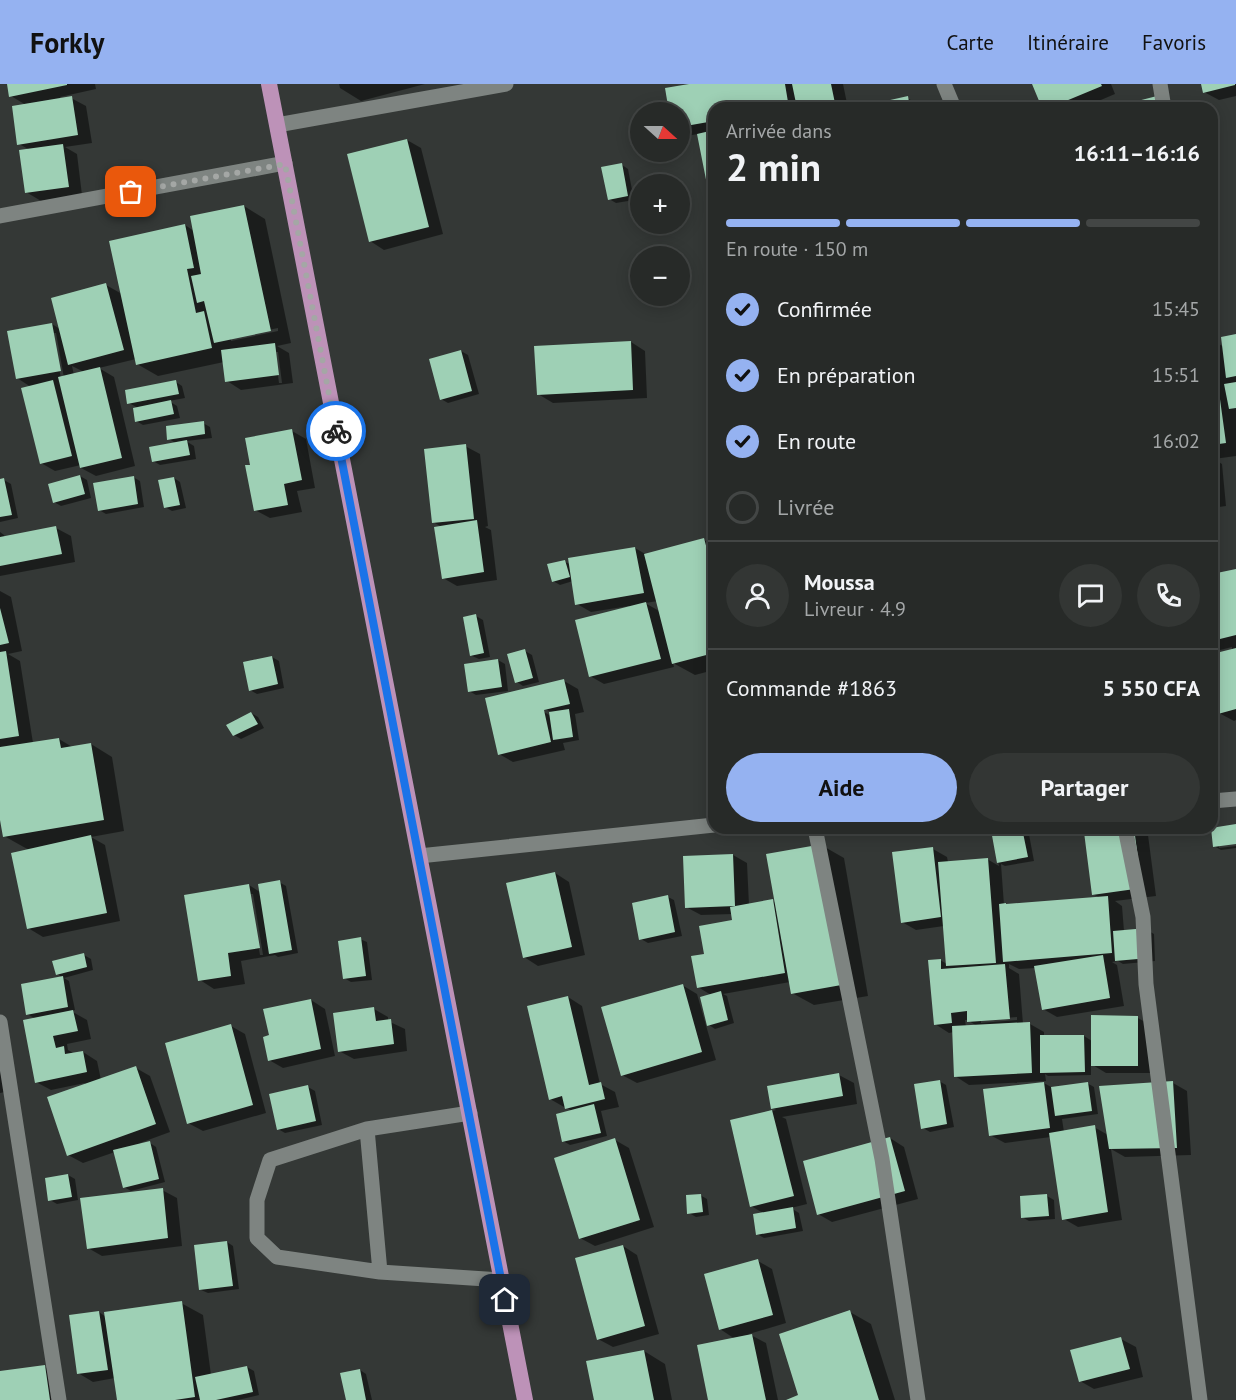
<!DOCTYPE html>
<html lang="fr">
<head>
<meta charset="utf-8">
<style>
  body { margin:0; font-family:"PT Sans",sans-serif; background:#333634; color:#f1f3f6; height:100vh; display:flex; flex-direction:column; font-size:22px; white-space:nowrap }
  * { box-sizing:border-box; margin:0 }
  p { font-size:20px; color:#a4a7a8 }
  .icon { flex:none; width:33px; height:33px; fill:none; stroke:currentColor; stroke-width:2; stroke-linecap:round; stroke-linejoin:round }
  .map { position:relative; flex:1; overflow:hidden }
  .details { position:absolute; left:708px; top:18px; width:510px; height:732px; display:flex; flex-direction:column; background:#272a28; border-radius:18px; box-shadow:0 3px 15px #0003,0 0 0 2px #434645 }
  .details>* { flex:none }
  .needle { width:39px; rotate:111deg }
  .controls { position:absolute; left:630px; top:18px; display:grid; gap:12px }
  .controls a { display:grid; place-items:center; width:60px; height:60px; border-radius:50%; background:#272a28; box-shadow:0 3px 15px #0003,0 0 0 2px #434645; font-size:30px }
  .pin { position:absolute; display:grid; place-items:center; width:51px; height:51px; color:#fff; margin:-26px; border-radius:12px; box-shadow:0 3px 9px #0006 }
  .courier { position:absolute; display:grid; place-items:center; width:60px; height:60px; margin:-30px; border:4px solid #1a73e8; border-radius:50%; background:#fff; color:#222; box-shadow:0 2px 8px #0007 }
  .overview em { font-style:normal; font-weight:700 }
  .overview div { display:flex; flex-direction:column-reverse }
  .overview { display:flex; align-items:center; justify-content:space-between; height:102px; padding:0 18px }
  h1 { font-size:39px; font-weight:700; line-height:45px }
  .bar { display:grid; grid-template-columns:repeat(4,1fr); gap:9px 6px; align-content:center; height:72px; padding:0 18px }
  .bar i { height:8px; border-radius:4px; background:#434645 }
  .bar .selected { background:#95b2f1 }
  .bar p { grid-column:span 4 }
  .line { display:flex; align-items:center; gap:15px; padding:0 18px; border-top:2px solid #434645 }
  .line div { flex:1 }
  .round { display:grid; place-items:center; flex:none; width:63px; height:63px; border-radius:32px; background:#333634 }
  ol { padding:0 18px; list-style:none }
  li { display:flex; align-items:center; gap:18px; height:66px }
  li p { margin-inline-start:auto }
  li .icon { padding:6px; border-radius:50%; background:#95b2f1; color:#111; stroke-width:4 }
  li:last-child { color:#a4a7a8 }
  li i { width:33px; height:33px; border:3px solid #434645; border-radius:50% }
  .primary-button { display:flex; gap:12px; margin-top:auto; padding:12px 18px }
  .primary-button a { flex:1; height:69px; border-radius:36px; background:#95b2f1; color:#111; font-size:24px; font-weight:700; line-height:69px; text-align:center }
  .primary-button a+a { background:#333634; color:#f1f3f6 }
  header { display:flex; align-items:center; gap:36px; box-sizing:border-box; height:84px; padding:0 30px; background:#95b2f1; color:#111 }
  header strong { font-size:28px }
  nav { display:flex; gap:33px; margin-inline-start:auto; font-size:21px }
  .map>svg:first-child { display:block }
  .shadow { fill:#0007; fill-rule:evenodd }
  .building { fill:#9ed0b5 }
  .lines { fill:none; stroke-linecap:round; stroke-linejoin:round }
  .service { stroke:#7e8481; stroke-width:15 }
  .minor { stroke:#7e8481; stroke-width:15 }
  .trunk { stroke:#bd92b8; stroke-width:16 }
  .done { stroke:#a4a7a5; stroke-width:6; stroke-dasharray:0 10.8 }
  .route { stroke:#1a73e8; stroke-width:8 }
</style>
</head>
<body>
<header>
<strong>Forkly</strong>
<nav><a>Carte</a><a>Itinéraire</a><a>Favoris</a></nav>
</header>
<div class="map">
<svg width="1236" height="1316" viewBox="0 0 1236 1316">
  <rect width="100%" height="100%" fill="#343836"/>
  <path class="shadow" d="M8,0h87l1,5 -36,8 1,3 10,-2 15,8 6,37 -27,4 12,7 5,41 -41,6 -15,-9 4,-42 -11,-6 7,-39 -15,-9z
    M339,0h86l-64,17 -21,-13z
    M698,0h145l5,24h-134v104l-16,-78 -11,2 -7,-5v-19h-9l-4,-23z
    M1033,0h78l4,10 -33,14h-39z
    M1202,0h34v12l-17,4 -15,-8z
    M907,14l15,8v2h-61z
    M407,56l14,8 22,86 -59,16 -14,-9z
    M622,81l6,4 6,31 -18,3 -7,-4z
    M244,122l21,13 26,124 -14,3 12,7 4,30 -52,7 -14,-9 -3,-19 -66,14 -21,-12 -1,-5 -37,9 15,9 21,89 -39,10 -15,-8v-3l-26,6 -14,-8 -10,-76 -14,-9 35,-54 8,5 46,-44 16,9 63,-69 9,6zM278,244v3l-47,10v-3zM53,249h3l8,45 -3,1zM275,268h3l4,31h-3zM72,282l12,6 -10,3z
    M1236,252v120l-22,3 8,5 4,42 -14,2v-168l12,7z
    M631,258l14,9 2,47 -94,5 -15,-9z
    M461,267l7,4 11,39 -31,9 -7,-4z
    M176,298l6,4 3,12 -16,3 8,5 3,12 -37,7 -7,-4 2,-13 -9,-5z
    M203,339l7,4 2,11 -26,3 8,5 2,13 -36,6 -7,-4 24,-17 -8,-5z
    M292,347l14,8 9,49 -18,3 5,21 -32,6 -15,-8 -3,-44z
    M465,362l15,8 8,72 -3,1 6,3 6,50 -40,6 -14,-8 -1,-51 -9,-5z
    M80,392l7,4 4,18 -30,8 -7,-4z
    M133,393l7,4 4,26 -38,7 -7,-4z
    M174,394l6,4 6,26 -14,3 -7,-4z
    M4,396l7,4 7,34 -18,4v-41z
    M56,444l15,8 4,26 -75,14v-44l4,3 1,2z
    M704,456l10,6v124l-19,5 -22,-12 1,4 -70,17 -14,-8 39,-68v-2l-38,6 -14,-8 -4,-23 -13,4 -7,-4 12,-19 5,2 65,-16 12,7zM658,517l3,11 -16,-9z
    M1212,465l3,2 4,23 17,-4v150l-2,1 -15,-8 -7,-32v-26l20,-5v-3l-20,5z
    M0,507l11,6 11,54 -14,3 12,7 13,82 26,-4 15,9 17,-4 21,13 12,74 -33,6 14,8 15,76 -77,16 -15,-9 1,-78 -25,-14 -4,-25z
    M476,532l7,4 7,37 -11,2 -7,-3z
    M525,567l7,4 7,27 -16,4 -6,-4z
    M272,573l7,4 5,27 -27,6 -7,-4z
    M498,576l7,4 3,27 -32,4 -7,-4z
    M564,597l14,8 6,23 -9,2 4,26 -16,3 2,7 -52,12 -14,-8 -12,-55zM538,621l13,7v4l-14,-8z
    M251,629l7,4 6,11 -23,11 -7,-4z
    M1236,742v17l-17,2v3l17,-2v2l-15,2 -7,-4z
    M1007,744l21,1 6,32 -29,5 -4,-2 3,41 96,-7 -7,-4 32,-66h11l12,7 8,61 -41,5 7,5 2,25 23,-1 7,4 1,27 -32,3 -5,-3 -6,1 5,3 7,41 -67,11 -14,-8 -7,-41 -17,1 -10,-5v4l10,6 4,50h7l14,8v4h40l8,5 1,-24 45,1 14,8v47h-46l-15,-9v11l-43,1 -3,-2 1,7 -77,4 -14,-9 -1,-44 -5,1 -14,-9 5,-64 7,4 -3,-38 -28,4 -14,-8 31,-73 14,8 1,5 39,-3 12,7 -7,-35zM1017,933v3l-36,3v-3zM965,936h4v1l8,5 -11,1z
    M823,762l21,12 24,138 -54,9 -22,-12 -2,-11 -67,12 4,2 7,27 -19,6 -6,-4 2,-30 -13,-8 7,-31 29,-35 -1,-7 -32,1 -15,-8 47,-52 14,8 2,42 24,-4 3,2z
    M555,789l14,9 16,73 -47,11 -14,-9z
    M279,798l7,4 12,67 -20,4 -3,-2 -34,6 4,23 -31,5 -14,-9 49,-95 11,7zM249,810h4l10,61h-3z
    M668,813l6,3 8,36 -34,7 -7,-4z
    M360,855l7,3 5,38 -21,2 -7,-4z
    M84,871l7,4 2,11 -29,8 5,3 6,29 -4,1 16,9 4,19 -24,5 1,6 7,4 8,-2 14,9 4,19 35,-12 14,8 20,56 -30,11 1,2 9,-2 6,4 9,35 -34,9 -7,-4 -9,-35 -32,11 -15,-8 17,-72 -34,7 -15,-8v-63l-9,-5 35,-37 -5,-3z
    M682,901l15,9 19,66 -79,23 -15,-8z
    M568,913l14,9 18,78 15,8 4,15 -18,4 6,25 -37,9 -7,-4 9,-30 -6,-4h-2l-14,-8z
    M311,916l14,9 10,47 -52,12 -14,-8 1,-24z
    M374,925l14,8v4l17,8 2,22 -53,8 -15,-8z
    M231,942l14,8 21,79 -63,18 -15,-8z
    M0,987l5,21 -5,1z
    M839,991l15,8 3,21 -75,13 4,2 21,85 -16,4 8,5 4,18 -39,7 -7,-4 8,-20 -14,-8 -20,-85 45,-11 -4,-2z
    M939,997l7,4 8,42 -24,5 -7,-4z
    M1042,998l11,6 34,-5 7,4 4,27 -36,5 2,13 30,-5 14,8 65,-52 14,8 4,64 -66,2 -14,-8 11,71 -44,7 -14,-8 -13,-82 -46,6 -15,-8z
    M308,1003l7,4 7,34 -37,8 -7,-4z
    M890,1054l14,9 14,52 -86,23 -14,-8z
    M615,1056l14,8 25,79 -59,19 -15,-8z
    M68,1091l7,4 3,21 -21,4 -7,-4z
    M162,1106l15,8 5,48 -80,10 -14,-8z
    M700,1111l7,4 2,16 -13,2 -7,-4z
    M1047,1112l7,4 1,19 -26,2 -7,-4z
    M227,1158l6,4 6,43 -31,4 -7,-3z
    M623,1162l14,9 22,79 -46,13 -15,-8z
    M758,1177l14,8 14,54 -37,11 17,9 12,57h-68l25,-61 -15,-10z
    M181,1219l22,12 8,60 36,-8 7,4 5,24 -21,5h-120l-3,-22 -22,4 -15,-9 21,-61 7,5z
    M850,1228l21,12 24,76h-106l11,-4z
    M1121,1255l15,8 7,30 -49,12 -14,-8z
    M644,1267l21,13 7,36h-77z
    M45,1283l14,8 4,25h-63v-27z
    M360,1286l6,4 6,26h-25z"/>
  <path class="building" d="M7,0h60v1l-58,12z
    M689,0h96l4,24h-75v13l-34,6v-15h-11l-4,-24z
    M792,0h39l5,24h-39z
    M1032,0h69l1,2 -53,22h-7z
    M1201,0h34v1l-32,8z
    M72,12l6,39 -61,10 -5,-39z
    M908,12l2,12h-51v-1z
    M1157,12l4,12h-47v-1z
    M714,46v85h-1l-16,-81z
    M407,55l22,88 -60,15 -22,-88z
    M63,60l6,43 -44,6 -6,-43z
    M622,79l6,33 -20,4 -7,-33z
    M244,121l27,126 -57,12 -10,-42 -7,2 -6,-27 10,-2 -11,-58z
    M185,140l9,44 -7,1 9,44 8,-2 8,37 -76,17 -27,-124z
    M106,199l18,67 -56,15 -17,-67z
    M52,239l9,48 -45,8 -9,-48z
    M1236,250v42l-10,2 -5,-41z
    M631,257l2,49 -96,5 -3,-49z
    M275,259l4,32 -54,7 -4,-32z
    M1212,264h1l13,95 -14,2z
    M461,266l11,41 -32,9 -11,-41z
    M100,283l22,91 -42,10 -22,-91z
    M53,296l19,76 -32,8 -19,-76z
    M176,296l3,14 -52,10 -2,-14z
    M1236,298v26l-7,1 -5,-25z
    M171,316l3,14 -39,8 -2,-14z
    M204,337l1,13 -38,6 -1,-14z
    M292,345l10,51 -18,4 4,21 -34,6 -9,-46h5l-5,-27z
    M187,356l3,15 -38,7 -3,-15z
    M466,360l8,75 -42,4 -8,-74z
    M80,391l5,19 -32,9 -5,-19z
    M134,392l4,28 -40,7 -5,-28z
    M174,393l6,28 -16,3 -6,-28z
    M4,394l8,37 -12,2v-38z
    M477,436l7,52 -42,7 -8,-52z
    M56,442l6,28 -62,12v-29z
    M704,454l10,38v35l-2,1 2,9v32l-42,11 -28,-110z
    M635,463l9,46 -69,12 -7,-47z
    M565,476l5,17 -18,5 -5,-18z
    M1236,485v66l-24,6v-67z
    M646,518l15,57 -72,18 -14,-57z
    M0,524l9,35 -9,2z
    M476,530l8,39 -14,3 -7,-39z
    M1236,564v61l-18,5 -6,-26v-34z
    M525,565l8,29 -18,5 -8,-29z
    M6,567l13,85 -19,3v-87z
    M272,572l6,28 -29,7 -6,-29z
    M498,575l4,28 -34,5 -4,-28z
    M564,595l6,25 -26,6 7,32 -53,13 -13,-57z
    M569,625l4,28 -20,3 -4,-28z
    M251,628l7,12 -25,12 -7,-11z
    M59,654l2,10 30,-5 13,77 -101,17 -3,-17v-73z
    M1236,740v20l-23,3 -2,-19z
    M1000,744h22l6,29 -31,6 -6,-33z
    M1114,744h20l8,60 -50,7 -8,-63z
    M91,751l16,78 -80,16 -16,-76z
    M823,760l24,140 -56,10 -25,-140z
    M933,763l8,70 -40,6 -9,-71z
    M733,770l2,52 -50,2 -2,-52z
    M988,774l8,105 -50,3 -8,-104z
    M555,788l17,75 -49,11 -17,-75z
    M280,796l12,70 -23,4 -11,-70z
    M249,800l11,64 -32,5 3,23 -33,5 -14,-86z
    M668,811l7,37 -36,8 -7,-37z
    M1108,812l4,57 -109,9 -4,-58 7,-1v1z
    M773,815l12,74 -88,15 -6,-32 13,-2 -5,-28 33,-6 -2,-13z
    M1147,844l2,30 -34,3 -2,-30z
    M361,853l5,39 -23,3 -5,-38z
    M84,869l3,14 -31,8 -4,-14z
    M1103,871l7,43 -68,12 -8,-44z
    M941,875v10l64,-5 5,55 -43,3v-11l-16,2 1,10 -18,2 -6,-65z
    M63,892l5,31 -42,8 -5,-31z
    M683,900l19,68 -81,24 -20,-69z
    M721,907l7,29 -21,6 -7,-29z
    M568,912l21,89 12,-3 4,17 -40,10 -3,-13 -13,4 -22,-94z
    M311,915l10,50 -53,12 -5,-24 6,-2 -6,-26z
    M374,923l2,14 15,-2 3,25 -56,8 -5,-39z
    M73,926l5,21 -25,5 3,12 8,-2 1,8 18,-3 4,21 -52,11 -12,-63z
    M1091,931l47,1v50h-47z
    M1030,938l2,51 -78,4 -2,-51z
    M231,940l22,81 -66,19 -22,-81z
    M1040,951h44l1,37 -45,1z
    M136,982l20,58 -89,32 -20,-59z
    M839,989l4,23 -72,13 -4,-23z
    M940,996l7,44 -26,5 -7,-45z
    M1173,997l4,67 -68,1 -10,-63z
    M1044,998l6,46 -61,8 -6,-47z
    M1088,998l4,29 -37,5 -4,-29z
    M308,1001l8,36 -39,9 -8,-36z
    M594,1020l7,29 -39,9 -6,-28z
    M772,1026l22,86 -44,11 -20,-87z
    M1095,1041l13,87 -46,8 -13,-87z
    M890,1053l15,54 -88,24 -14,-54z
    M615,1054l25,82 -61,19 -25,-81z
    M150,1057l9,38 -36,9 -10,-38z
    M68,1090l4,23 -24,4 -3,-23z
    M163,1104l5,50 -81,11 -7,-51z
    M701,1110l2,18 -16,2 -1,-19z
    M1047,1110l2,22 -28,2 -1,-22z
    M793,1123l3,21 -40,7 -3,-21z
    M227,1157l6,45 -34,4 -5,-45z
    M623,1161l22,81 -48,14 -22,-82z
    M758,1175l15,56 -54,15 -15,-56z
    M182,1217l13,96 -20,3h-58l-13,-88z
    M850,1226l29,90h-93l12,-5 -19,-61z
    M99,1227l9,59 -31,4 -8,-59z
    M752,1250l14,66h-58l-11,-55z
    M1121,1253l9,32 -51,13 -9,-32z
    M644,1266l10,50h-60l-8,-39z
    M45,1281l5,35h-50v-29z
    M247,1282l6,26 -37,8h-16l-5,-23z
    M360,1285l6,31h-20l-6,-27z"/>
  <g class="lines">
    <path class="service" d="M470,1029l-103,16 -97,31 -13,40v38l20,19 103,15 121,8
      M367,1045l13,143"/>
    <path class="minor" d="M944,0l10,24
      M1160,0l4,24
      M277,41l229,-41
      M0,132l285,-53
      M1212,717l24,-2
      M815,744l67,331 36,241
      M1125,744l18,89 3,67 54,416
      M419,772l295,-31
      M0,938l59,378"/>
    <path class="trunk" d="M269,0l256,1316"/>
  </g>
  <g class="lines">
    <path class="done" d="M131,108l154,-28 51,267"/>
    <path class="route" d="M336,347l169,869"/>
  </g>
</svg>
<div class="controls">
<a><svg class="needle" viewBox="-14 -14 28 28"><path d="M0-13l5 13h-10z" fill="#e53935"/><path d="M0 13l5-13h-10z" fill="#a4a7a8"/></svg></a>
<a>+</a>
<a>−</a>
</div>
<div class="pin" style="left:131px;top:108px;background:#ea580c"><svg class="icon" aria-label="bag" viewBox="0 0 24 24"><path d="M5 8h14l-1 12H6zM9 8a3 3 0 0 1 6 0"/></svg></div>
<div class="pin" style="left:505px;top:1216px;background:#1f2937"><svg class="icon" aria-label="home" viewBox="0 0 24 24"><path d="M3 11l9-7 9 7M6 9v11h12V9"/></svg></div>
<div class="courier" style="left:336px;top:347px"><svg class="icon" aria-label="bike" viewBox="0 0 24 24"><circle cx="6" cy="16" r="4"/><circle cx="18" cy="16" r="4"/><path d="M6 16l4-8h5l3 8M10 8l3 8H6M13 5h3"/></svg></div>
<section class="details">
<div class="overview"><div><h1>2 min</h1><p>Arrivée dans</p></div><em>16:11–16:16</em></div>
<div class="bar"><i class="selected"></i><i class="selected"></i><i class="selected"></i><i></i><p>En route · 150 m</p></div>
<ol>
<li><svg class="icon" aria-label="check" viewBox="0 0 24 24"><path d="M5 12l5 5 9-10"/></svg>Confirmée<p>15:45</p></li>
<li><svg class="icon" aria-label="check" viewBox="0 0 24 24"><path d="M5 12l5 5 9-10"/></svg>En préparation<p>15:51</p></li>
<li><svg class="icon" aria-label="check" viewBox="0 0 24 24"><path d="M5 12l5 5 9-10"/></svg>En route<p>16:02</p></li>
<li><i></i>Livrée</li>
</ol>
<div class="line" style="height:108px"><a class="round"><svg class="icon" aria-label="person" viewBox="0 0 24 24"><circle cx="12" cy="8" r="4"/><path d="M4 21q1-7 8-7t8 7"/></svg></a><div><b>Moussa</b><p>Livreur · 4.9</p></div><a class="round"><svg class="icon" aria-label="chat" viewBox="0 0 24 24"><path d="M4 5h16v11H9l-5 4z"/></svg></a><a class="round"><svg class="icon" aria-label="phone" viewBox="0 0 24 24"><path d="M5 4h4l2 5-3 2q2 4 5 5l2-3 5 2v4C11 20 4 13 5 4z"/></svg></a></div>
<div class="line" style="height:78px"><div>Commande #1863</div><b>5 550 CFA</b></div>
<div class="primary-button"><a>Aide</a><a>Partager</a></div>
</section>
</div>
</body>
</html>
